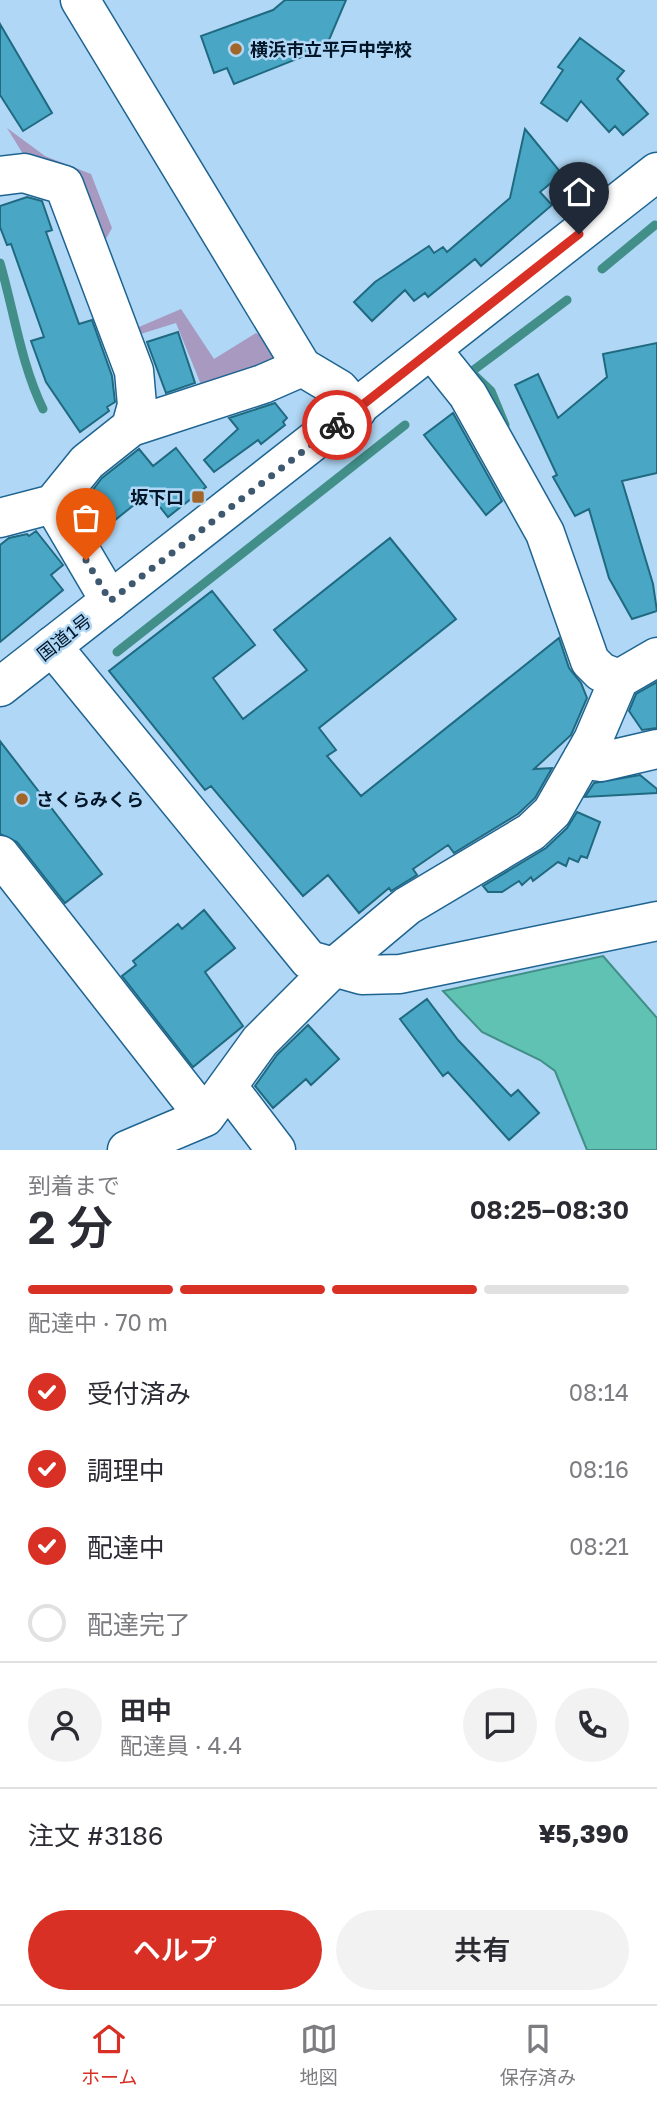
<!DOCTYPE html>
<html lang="ja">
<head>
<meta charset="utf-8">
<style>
  body { margin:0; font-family:"Golos Text","Noto Sans JP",sans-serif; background:#f2f2f3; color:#2b2b33; height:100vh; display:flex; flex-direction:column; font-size:26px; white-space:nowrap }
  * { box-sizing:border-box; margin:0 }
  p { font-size:23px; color:#7c7c81 }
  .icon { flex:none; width:38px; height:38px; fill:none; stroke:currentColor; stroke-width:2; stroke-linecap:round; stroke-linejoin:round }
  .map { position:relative; height:1150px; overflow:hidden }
  .drawer { display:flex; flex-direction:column; background:#fff; flex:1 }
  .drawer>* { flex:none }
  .pin { position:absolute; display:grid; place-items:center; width:60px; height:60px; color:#fff; margin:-72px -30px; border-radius:50% 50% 50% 0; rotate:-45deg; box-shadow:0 0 7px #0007 }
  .pin .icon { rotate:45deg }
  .courier { position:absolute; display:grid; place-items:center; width:70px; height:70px; margin:-35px; border:5px solid #d93025; border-radius:50%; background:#fff; color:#222; box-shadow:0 2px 9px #0007 }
  .headline em { font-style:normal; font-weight:600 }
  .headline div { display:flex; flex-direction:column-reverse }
  .headline { display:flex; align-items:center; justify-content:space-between; height:119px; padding:0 28px }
  h1 { font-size:46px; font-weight:600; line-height:52px }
  .bar { display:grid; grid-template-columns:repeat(4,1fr); gap:10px 7px; align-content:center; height:84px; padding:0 28px }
  .bar i { height:9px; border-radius:5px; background:#e1e1e2 }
  .bar .current { background:#d93025 }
  .bar p { grid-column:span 4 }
  .line { display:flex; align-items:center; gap:18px; padding:0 28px; border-top:2px solid #e1e1e2 }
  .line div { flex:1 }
  .round { display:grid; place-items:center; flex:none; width:74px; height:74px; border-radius:37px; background:#f2f2f3 }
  ol { padding:0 28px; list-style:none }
  li { display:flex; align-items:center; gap:21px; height:77px }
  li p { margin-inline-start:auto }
  li .icon { padding:7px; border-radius:50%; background:#d93025; color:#fff; stroke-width:4 }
  li:last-child { color:#7c7c81 }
  li i { width:38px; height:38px; border:4px solid #e1e1e2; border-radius:50% }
  .action { display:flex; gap:14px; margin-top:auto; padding:14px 28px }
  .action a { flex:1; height:80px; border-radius:42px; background:#d93025; color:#fff; font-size:28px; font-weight:600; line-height:80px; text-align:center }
  .action a+a { background:#f2f2f3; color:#2b2b33 }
  .tab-bar { display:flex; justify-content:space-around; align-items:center; height:98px; border-top:2px solid #e1e1e2; background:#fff; font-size:19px; color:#7c7c81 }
  .tab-bar a { display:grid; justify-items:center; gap:4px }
  .tab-bar .current { color:#d93025 }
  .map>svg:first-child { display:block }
  .green { fill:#a799c0 }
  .water { fill:#5fc2b2; stroke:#428e88; stroke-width:2 }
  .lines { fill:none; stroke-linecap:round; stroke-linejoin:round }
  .stream { stroke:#428e88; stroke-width:9 }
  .building { fill:#49a7c5; stroke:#1f6a80; stroke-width:2 }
  .minor-casing { stroke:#1f6491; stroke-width:41 }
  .highway-casing { stroke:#1f6491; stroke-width:41 }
  .minor { stroke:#fff; stroke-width:38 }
  .highway { stroke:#fff; stroke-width:38 }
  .done { stroke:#3e596f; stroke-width:7; stroke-dasharray:0 12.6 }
  .route { stroke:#d93025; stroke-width:9 }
  .poi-dot { fill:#a3662a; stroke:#b0d7f5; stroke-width:2.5 }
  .labels { text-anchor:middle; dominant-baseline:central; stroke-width:5; stroke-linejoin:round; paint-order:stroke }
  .poi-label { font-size:18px; font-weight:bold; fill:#001527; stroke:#b0d7f5; text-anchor:start }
  .street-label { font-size:18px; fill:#001527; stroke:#b0d7f5 }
</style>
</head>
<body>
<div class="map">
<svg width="657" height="1150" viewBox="0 0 657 1150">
  <rect width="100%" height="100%" fill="#b0d7f5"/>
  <path class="green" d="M7,128l38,28 46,18 21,54 -13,23 -71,-89z
    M181,309l33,50 42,-26 17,10 9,20 -78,29 -28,-69 -42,13 -2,-6z"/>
  <path class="water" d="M603,956l54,62v132h-70l-32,-79 -15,-11 -58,-28 -39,-41z"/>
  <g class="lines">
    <path class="stream" d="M0,263c14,48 21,101 43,146
      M602,269l53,-44
      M505,425l-14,-34 -20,-19 96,-72
      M117,652l288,-227"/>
  </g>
  <path class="building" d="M285,0h61l-17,40 -12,11 -83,33 -7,-16 -13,5 -13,-37 72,-26z
    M0,24l52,89 -29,18 -23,-36z
    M580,38l44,33 -7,8 31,35 -25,21 -8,-9 -6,6 -28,-31 -14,20 -26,-18 22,-33 -5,-3z
    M525,129l37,45 -22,18 12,13 -71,61 -6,-7 -47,38 -3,-4 -11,8 -9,-11 -33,31 -18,-19 21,-20 54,-36 5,7 9,-6 4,5 63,-54z
    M27,197l15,4 10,29 -6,2 33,92 13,-4 20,56 3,26 -8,5 2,4 -29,21 -34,-50 -15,-41 13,-4 -33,-93 -4,1 -7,-18v-21z
    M178,332l17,51 -29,10 -19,-51z
    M657,343v130l-35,8 31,103 4,27 -25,8 -23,-41 -20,-69 -14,7 -22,-39 4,-2 -42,-90 23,-11 20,44 49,-41 -4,-23z
    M275,403l12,15 -4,4 2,3 -24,19 -3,-4 -44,32 -10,-12 34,-31 -9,-11z
    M453,413l49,88 -16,14 -62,-80z
    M176,448l30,39 -38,30 -19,-24 -34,27 -23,-29 10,-13 37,-29 14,17z
    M36,531l27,34 -12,10 12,15 -63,52v-97l9,-7 18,-4 2,2z
    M390,538l66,81 -137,109 17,22 -9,6 34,40 198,-158 10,30 12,15 6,15 -16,37 -37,34 18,-1 -17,30 -17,16 -64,39 -6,-8 -35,24 4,6 -26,16 -2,-3 -30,25 -31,-38 -25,21 -92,-110 -6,4 -96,-119 103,-80 43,54 -42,33 30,41 64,-49 -33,-40z
    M657,682v46l-15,2 -13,-19 7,-17z
    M0,741l102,133 -37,29 -48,-61 -17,-8z
    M640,775l17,14v4l-72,4 9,-14z
    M577,812l23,10 -13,36 -6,-2 -3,6 -9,-4 -3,8 -8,-4 -25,19 -2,-4 -9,8 -3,-4 -17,11h-14l-5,-6 63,-38 21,-20z
    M204,910l31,38 -30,24 38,54 -50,41 -71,-91 14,-11 -3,-4 45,-37 4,5z
    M427,999l31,41 53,56 7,-6 21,23 -30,27 -61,-68 -5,4 -43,-57z
    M308,1025l31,34 -28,26 -5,-6 -33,29 -18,-22 22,-31z"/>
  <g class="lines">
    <g class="minor-casing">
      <path id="minor" d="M80,0l222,367 37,22 18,21
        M0,176l24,-3 40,12 70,186 3,34 -6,22 -44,35 -34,42 -53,14
        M432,350l36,45 77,138 45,128 11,11 18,7
        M131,427l132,-43 39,-17
        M53,504l57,97
        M52,646l257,314 53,15 38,-1 257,-53
        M582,759l19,3 56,-13
        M0,855l205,262
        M228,1087l48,63
        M127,1150l78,-33 55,-76 73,-73 74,-62 124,-74 21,-20 41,-72 26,-61 38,-22"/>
    </g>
    <g class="highway-casing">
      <path id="highway" d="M0,687l657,-515"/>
    </g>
    <use href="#minor" class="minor"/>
    <use href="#highway" class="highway"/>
  </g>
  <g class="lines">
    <path class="done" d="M86,560l24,41 227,-176"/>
    <path class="route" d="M337,425l242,-191"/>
  </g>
  <g class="poi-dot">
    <circle cx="236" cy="49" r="7"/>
    <rect x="191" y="490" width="14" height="14" rx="3.5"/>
    <circle cx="22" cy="799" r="7"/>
  </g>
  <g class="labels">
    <g class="poi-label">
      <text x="250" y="49">横浜市立平戸中学校</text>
      <text x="184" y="497" text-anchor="end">坂下口</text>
      <text x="36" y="799">さくらみくら</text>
    </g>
    <g class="street-label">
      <text transform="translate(64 637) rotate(-38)">国道1号</text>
    </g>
  </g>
</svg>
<div class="pin" style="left:86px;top:560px;background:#ea580c"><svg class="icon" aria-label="bag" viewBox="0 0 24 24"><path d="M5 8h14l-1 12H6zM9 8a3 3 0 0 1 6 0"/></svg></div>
<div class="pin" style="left:579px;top:234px;background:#1f2937"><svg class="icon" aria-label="home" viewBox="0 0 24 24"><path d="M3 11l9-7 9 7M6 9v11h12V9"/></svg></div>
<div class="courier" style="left:337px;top:425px"><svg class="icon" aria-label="bike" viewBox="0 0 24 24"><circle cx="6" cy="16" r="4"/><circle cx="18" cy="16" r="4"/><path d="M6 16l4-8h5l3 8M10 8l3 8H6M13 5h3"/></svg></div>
</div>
<section class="drawer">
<div class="headline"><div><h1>2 分</h1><p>到着まで</p></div><em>08:25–08:30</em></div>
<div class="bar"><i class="current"></i><i class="current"></i><i class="current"></i><i></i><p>配達中 · 70 m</p></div>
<ol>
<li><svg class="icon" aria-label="check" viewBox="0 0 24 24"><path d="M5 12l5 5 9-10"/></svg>受付済み<p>08:14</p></li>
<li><svg class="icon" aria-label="check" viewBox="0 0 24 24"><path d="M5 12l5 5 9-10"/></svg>調理中<p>08:16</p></li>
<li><svg class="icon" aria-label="check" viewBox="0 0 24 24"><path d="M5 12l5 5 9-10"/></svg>配達中<p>08:21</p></li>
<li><i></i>配達完了</li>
</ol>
<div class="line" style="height:126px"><a class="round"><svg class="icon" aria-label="person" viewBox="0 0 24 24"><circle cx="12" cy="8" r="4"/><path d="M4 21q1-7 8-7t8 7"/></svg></a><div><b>田中</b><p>配達員 · 4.4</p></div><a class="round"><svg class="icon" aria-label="chat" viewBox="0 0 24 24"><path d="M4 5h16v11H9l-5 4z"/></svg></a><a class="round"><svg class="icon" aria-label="phone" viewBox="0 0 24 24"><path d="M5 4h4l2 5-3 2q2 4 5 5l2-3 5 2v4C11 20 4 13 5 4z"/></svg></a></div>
<div class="line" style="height:91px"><div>注文 #3186</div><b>¥5,390</b></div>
<div class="action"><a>ヘルプ</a><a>共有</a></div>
</section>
<nav class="tab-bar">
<a class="current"><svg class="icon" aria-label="home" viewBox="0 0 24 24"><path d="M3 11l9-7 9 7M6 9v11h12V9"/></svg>ホーム</a>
<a><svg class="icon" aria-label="map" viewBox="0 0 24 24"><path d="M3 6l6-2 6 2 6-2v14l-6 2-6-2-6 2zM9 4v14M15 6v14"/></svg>地図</a>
<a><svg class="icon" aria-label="saved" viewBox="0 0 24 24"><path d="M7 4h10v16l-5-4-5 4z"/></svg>保存済み</a>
</nav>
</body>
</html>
